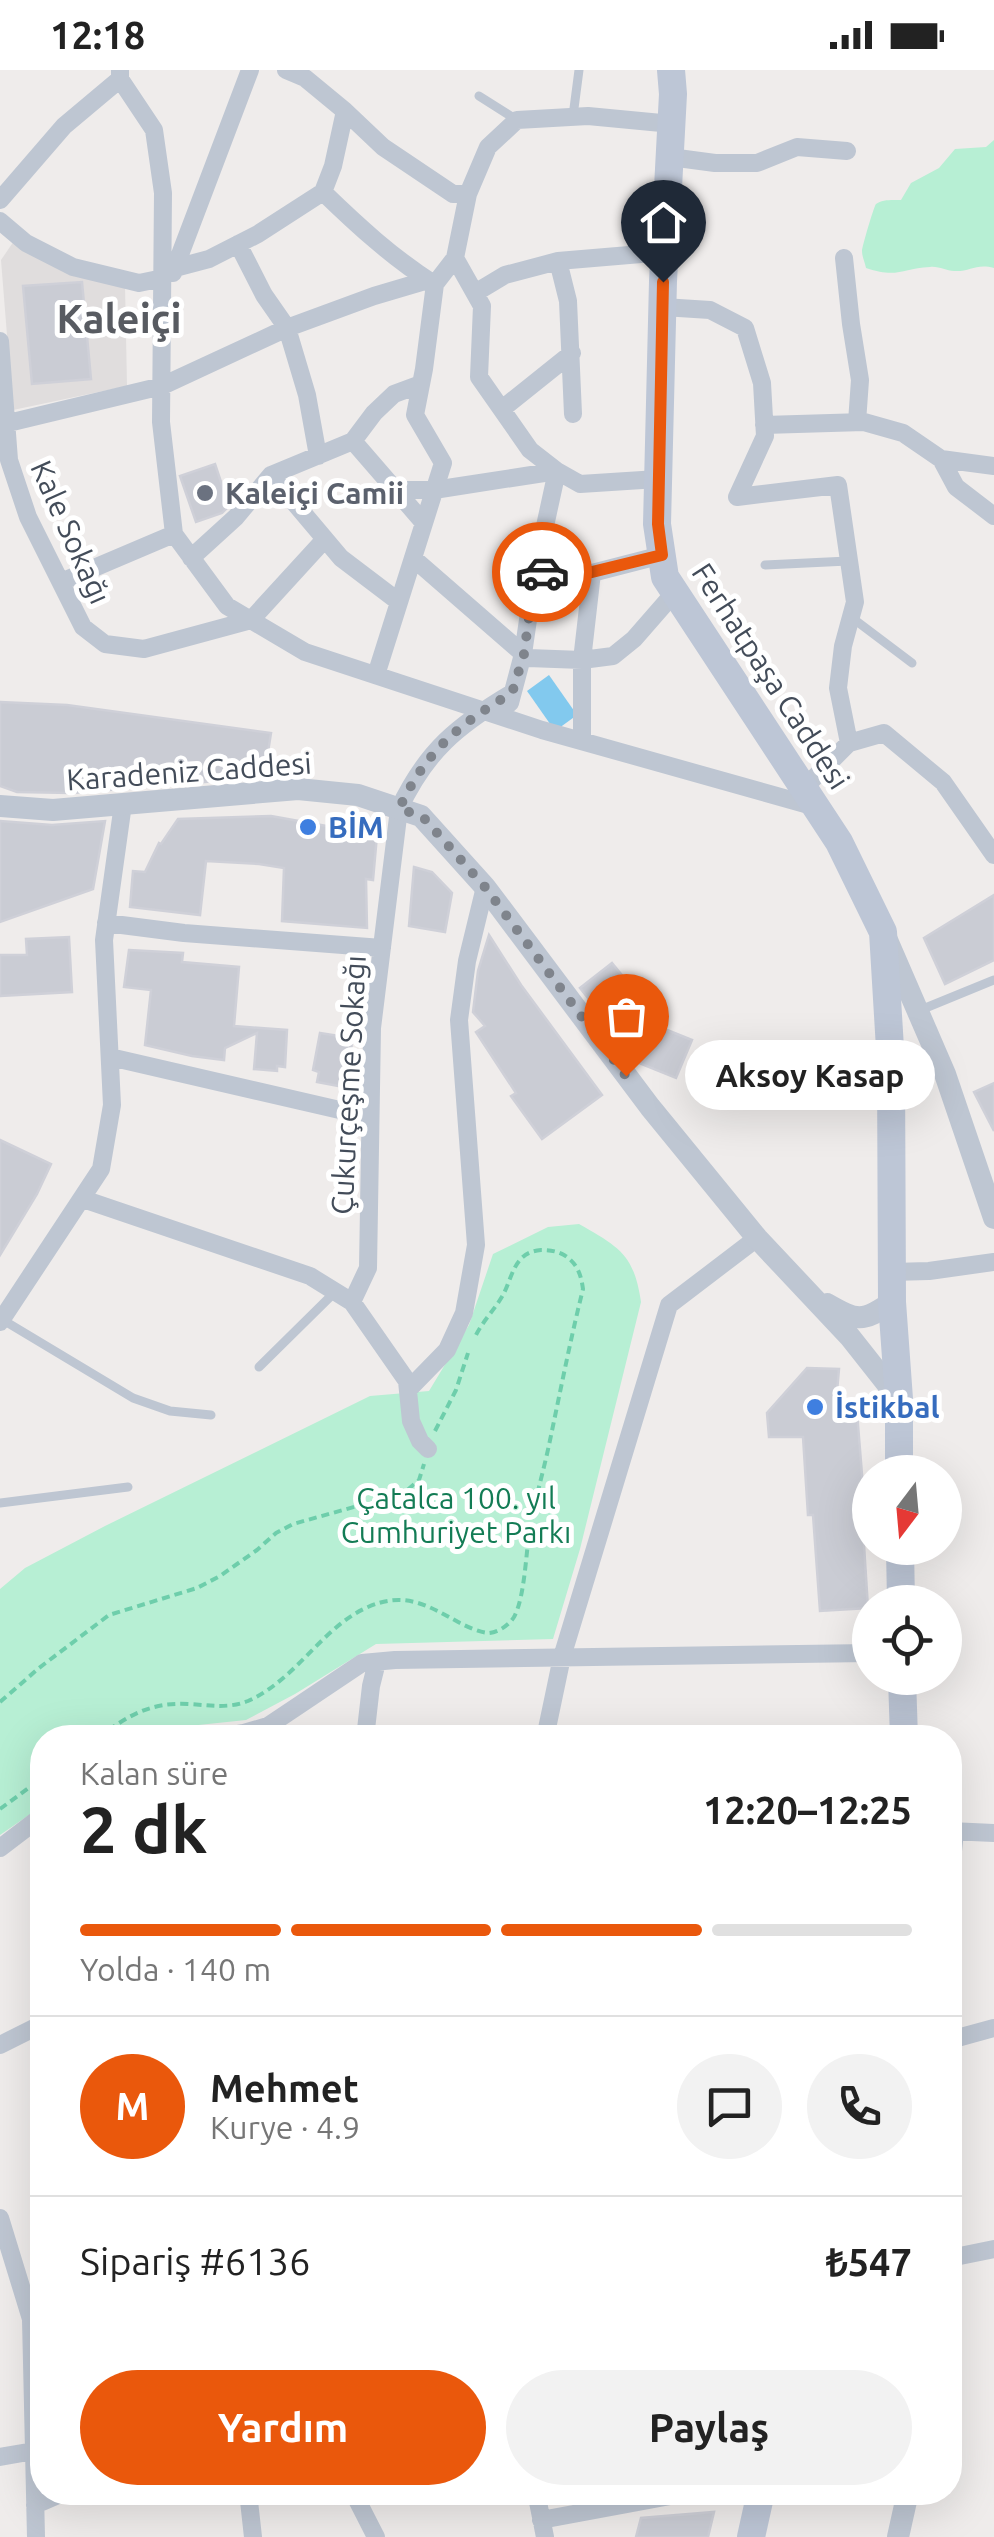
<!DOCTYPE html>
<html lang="tr">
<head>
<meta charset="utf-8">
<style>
  body { margin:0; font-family:Ubuntu,sans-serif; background:#f2f2f2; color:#222; height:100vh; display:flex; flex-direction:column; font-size:38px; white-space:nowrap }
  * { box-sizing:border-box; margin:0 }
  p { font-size:32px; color:#767676 }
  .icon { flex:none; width:55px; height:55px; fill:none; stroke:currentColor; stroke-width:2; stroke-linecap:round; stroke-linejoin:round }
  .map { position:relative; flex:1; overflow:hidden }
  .drawer { position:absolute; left:30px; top:1655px; width:932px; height:780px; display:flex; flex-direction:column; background:#fff; border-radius:40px; box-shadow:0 10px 40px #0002 }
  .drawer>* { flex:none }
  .needle { width:65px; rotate:196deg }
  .fabs { position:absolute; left:852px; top:1385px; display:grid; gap:20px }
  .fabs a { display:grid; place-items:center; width:110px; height:110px; border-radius:50%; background:#fff; box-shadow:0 10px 40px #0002; font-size:50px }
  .pin { position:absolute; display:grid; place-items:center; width:85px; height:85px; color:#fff; margin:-102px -42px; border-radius:50% 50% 50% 0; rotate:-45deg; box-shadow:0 0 10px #0007 }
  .pin .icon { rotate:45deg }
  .courier { position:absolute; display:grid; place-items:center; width:100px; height:100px; margin:-50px; border:8px solid #ea580c; border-radius:50%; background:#fff; color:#222; box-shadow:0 2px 12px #0007 }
  .bubble { position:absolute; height:70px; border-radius:35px; background:#fff; box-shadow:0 10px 40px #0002; font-size:32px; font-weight:700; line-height:70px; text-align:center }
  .head em { font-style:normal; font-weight:700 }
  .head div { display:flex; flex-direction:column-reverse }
  .head { display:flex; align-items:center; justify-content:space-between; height:170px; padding:0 50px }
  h1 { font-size:65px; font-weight:700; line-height:75px }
  .bar { display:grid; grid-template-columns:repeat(4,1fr); gap:15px 10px; align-content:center; height:120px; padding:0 50px }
  .bar i { height:12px; border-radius:8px; background:#e0e0e0 }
  .bar .selected { background:#ea580c }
  .bar p { grid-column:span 4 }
  .line { display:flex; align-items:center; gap:25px; padding:0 50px; border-top:2px solid #e0e0e0 }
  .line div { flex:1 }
  .round { display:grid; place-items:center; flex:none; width:105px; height:105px; border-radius:52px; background:#f2f2f2 }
  .primary-button { display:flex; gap:20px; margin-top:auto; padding:20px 50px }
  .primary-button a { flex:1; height:115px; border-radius:60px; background:#ea580c; color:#fff; font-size:40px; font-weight:700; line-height:115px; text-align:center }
  .primary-button a+a { background:#f2f2f2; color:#222 }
  .status { display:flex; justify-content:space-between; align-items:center; height:70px; padding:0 50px; background:#fff; direction:ltr }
  .status svg { height:28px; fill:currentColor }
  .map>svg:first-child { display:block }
  .education { fill:#e0dddd }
  .green { fill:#b7efd4 }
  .water { fill:#82c9ee }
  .building { fill:#caccd4; stroke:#cfd0d8; stroke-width:2.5 }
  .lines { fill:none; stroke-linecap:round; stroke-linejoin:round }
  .path { stroke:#6eceab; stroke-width:4; stroke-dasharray:8 5; stroke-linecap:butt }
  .service { stroke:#bec6d2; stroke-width:9 }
  .minor { stroke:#bec6d2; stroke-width:18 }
  .tertiary { stroke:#bec6d2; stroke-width:22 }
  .secondary { stroke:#bdc6d6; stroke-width:28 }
  .done { stroke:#7f848c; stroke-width:10; stroke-dasharray:0 18 }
  .route { stroke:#ea580c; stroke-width:12 }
  .worship-dot { fill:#6b7280; stroke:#fff; stroke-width:4 }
  .shop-dot { fill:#3f7fe0; stroke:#fff; stroke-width:4 }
  .labels { text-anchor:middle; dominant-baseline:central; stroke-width:10; stroke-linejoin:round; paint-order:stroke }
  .worship-label { font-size:30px; font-weight:bold; fill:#5b616d; stroke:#fff; text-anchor:start }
  .street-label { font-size:30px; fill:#434c59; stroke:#fff }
  .shop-label { font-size:30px; font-weight:bold; fill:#366cbe; stroke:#fff; text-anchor:start }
  .park-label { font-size:30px; fill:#137c55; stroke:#fff }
  .district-label { font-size:40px; font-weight:bold; fill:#585b61; stroke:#fff }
</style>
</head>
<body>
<div class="status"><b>12:18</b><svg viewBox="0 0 49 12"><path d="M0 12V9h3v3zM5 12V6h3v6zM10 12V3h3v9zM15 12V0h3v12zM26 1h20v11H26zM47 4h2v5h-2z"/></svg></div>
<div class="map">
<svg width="994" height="2467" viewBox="0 0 994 2467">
  <rect width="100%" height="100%" fill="#efeceb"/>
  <path class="education" d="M14,171l111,44 2,101 -114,24 -12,-150z"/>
  <path class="green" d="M994,70v128c-18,-5 -24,4 -40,3 -8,0 -15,-5 -24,-4 -28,1 -32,12 -64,1 -1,-6 -4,-11 -4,-17 0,-4 12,-45 14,-47 6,-5 17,-4 25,-4l10,-17 28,-15 16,-19 31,-2z
    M579,1154c40,23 55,30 62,78l-61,247 -27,90 -177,5 -81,50 -49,26 -76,8 -28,9 -100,1v68l-42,29v-246l25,-21 80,-42 265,-130 59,-5 40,-66 24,-71 55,-27z"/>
  <path class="water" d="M549,605l28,40 -22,16 -28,-40z"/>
  <path class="building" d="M82,212l9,97 -59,5 -9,-98z
    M215,394l14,42 -7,7 -26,9 -16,-46z
    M0,632l67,3 204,28 -7,44 -192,16 -55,-1 -17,-6z
    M271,746l106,19 -4,45 -7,-1 1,49 -85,-7 2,-53 -25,-4 -53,-3 -6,54 -70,-8 3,-36 12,1 14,-29 2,1 17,-25z
    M0,751l52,4 53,-4 -12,68 -93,33z
    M414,797l18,5 20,21 -7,39 -36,-6z
    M994,825v65l-49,24 -21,-46z
    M489,865l32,50 81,110 -60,44 -31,-43 5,-3 -40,-61 9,-6 -12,-14 5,-41z
    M69,867l3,55 -72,4v-41h27l-1,-16z
    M129,880l54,3 -1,9 57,5 -5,59 53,4 -2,37 -8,-1v5l-23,-2 3,-36 -32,15 -1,12 -32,-4 -47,-11 6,-55 -27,-3z
    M612,893l36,44 -13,10 57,23 -16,38 -42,-17 -8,-11 1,-3 -47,-59z
    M320,963l32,5 -3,50 -32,-6 2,-10 -6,-2z
    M994,1013v48l-20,-39z
    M0,1070l51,24 -14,30 -37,61z
    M807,1298l32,1 -3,34 20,-3 9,112 -3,1 6,95 -48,3 -7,-96h-5l-5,-78h-34l-2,-24z
    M714,2442l-6,25h-72l5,-19z"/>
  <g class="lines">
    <path class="path" d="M435,1361l21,-41 12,-37
      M0,1632l39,-34 70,-53 88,-27 23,-12 37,-26 19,-17 17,-9 111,-31 15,-13 5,-16
      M98,1668c29,-22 52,-36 90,-34 21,1 40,5 60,-3 48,-21 75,-75 120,-94 37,-16 59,-2 92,16 8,4 21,10 29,10 10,-1 20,-8 25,-16 11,-20 12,-66 16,-90 5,-27 13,-54 19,-82 11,-52 21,-104 34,-156 -2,-15 -6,-26 -19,-34 -7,-4 -15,-5 -23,-5 -27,2 -28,26 -38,45 -8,14 -20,26 -27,40
      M0,1739l42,-31"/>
    <path class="service" d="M479,26l38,24
      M573,46l6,-46
      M765,495l83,-4
      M851,547l61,46
      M918,941l76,-31
      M3,1250l130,78 37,13 41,4
      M259,1297l76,-75
      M0,1433l128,-16"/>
    <path class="minor" d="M120,0v9l34,51 9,63 -2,229 13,112 53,72 78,46 237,78 274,77
      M286,0l19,8 40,33 38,36 70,47h15
      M670,87l45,6h42l40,-16 50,4
      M323,122c35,34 70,66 111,92
      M0,130l64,-74 56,-47
      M0,151l26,22 47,24 66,16 24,-5
      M238,174l26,51 23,33 20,67 11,61
      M455,188l27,48 -3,71 51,73 27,21 23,13 78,-5
      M844,188l7,66 9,56 -3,42
      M558,191l10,40 5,113
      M175,198l34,-9 49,-25 65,-42 10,-26 12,-55
      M173,203l77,-203
      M475,223l30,-18 53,-14 107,-9
      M663,237l47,3 35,18 17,55 3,53 -28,61 101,-12 17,117 -12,44 -5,42 11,55
      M0,271l9,119 19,57 55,110 22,17 39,5 107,-29 74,-81
      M502,339l70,-56
      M0,355l162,-39 125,-58 87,-32 54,-16
      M764,355l100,-3 39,11 38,26 15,28 38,29
      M353,371l71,82
      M941,389l53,7
      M271,405l70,83 58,44
      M396,420h38l123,-19 -22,101 -12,82 -13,49
      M191,488l45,-41 35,-42 82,-34 21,-28 20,-19 27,-10
      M413,488l115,100 54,2 31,-4 21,-17 41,-47
      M535,502l57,1 -10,87v81
      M592,503l70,-18
      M61,512l113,-48
      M376,605l67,-212 -28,-48 9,-46 11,-85 20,-26 13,-64 20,-47 29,-27 71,-4 84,8
      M804,718l45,-45 35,-10 59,49 51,73
      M106,853l78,10 198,15
      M110,987l260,60
      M83,1129l227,77 42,26 55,79 4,40 9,20 8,8
      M892,1202l37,-1 65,-9
      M352,1232l16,-34 4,-240 27,-219c27,-58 59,-84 113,-116
      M0,1252l101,-153 11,-64 -8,-165 19,-136
      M409,1319l38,-39 17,-37 12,-68 -17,-225 8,-59 18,-74
      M214,1668l30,-5 24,-7 94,-63 33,-3 475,-7
      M365,1668l6,-52 6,-24
      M545,1668l17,-81 107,-352 88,-67
      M950,1761l44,2
      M0,1778l42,-32
      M950,1811l5,-50
      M950,1970l44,-12
      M0,1975l42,-21
      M0,2148l31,101 5,218
      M950,2188l44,-9
      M0,2387l34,-6
      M248,2422l5,45
      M353,2422l23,45
      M536,2422l9,45
      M35,2435l30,-13
      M541,2450l151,-28"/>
    <path class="tertiary" d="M0,736l53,4 245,-21 60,6 63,21 64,71 165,220 107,131 93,99 49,62
      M887,870l58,134 49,144
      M827,1234c30,17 35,19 65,-2
      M898,2467l10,-45"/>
    <path class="secondary" d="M671,0l2,24 -10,187 -6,243 8,53 174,265 44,90 8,133 1,237 7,97v73
      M900,1478l1,54
      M902,1608l2,60
      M751,2467l10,-45"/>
  </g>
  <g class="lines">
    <path class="done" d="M542,502h-7l-11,82 -12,39c-54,32 -86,58 -113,116l23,7 63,71 141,189"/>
    <path class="route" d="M542,502h50l70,-17 -4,-31 5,-242"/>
  </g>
  <circle class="worship-dot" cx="205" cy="423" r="10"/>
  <g class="shop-dot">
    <circle cx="308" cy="757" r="10"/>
    <circle cx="815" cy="1337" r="10"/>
  </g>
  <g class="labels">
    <g class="worship-label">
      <text x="225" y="423">Kaleiçi Camii</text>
    </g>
    <g class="street-label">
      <text transform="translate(71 462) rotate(66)">Kale Sokağı</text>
      <text transform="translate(771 606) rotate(57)">Ferhatpaşa Caddesi</text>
      <text transform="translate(189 701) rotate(-4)">Karadeniz Caddesi</text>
      <text transform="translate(348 1015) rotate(-87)">Çukurçeşme Sokağı</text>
    </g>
    <g class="shop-label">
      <text x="328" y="757">BİM</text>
      <text x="835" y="1337">İstikbal</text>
    </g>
    <g class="park-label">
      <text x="456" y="1428">Çatalca 100. yıl<tspan x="456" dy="34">Cumhuriyet Parkı</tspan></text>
    </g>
    <g class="district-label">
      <text x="119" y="248">Kaleiçi</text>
    </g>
  </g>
</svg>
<div class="fabs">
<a><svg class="needle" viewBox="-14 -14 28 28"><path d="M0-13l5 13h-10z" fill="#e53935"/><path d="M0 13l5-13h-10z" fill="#767676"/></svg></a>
<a><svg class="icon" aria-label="locate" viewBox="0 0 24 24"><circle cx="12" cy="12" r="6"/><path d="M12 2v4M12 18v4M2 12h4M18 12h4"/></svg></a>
</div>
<div class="pin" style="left:626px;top:1006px;background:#ea580c"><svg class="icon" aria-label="bag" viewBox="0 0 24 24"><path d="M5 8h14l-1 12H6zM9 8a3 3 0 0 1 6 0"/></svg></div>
<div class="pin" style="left:663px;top:212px;background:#1f2937"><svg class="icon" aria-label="home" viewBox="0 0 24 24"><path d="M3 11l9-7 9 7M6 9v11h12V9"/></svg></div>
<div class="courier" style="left:542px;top:502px"><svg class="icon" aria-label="car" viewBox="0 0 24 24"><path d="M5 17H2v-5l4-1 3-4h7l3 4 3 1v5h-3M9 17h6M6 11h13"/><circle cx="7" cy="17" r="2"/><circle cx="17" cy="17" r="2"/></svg></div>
<div class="bubble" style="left:685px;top:970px;width:250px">Aksoy Kasap</div>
<section class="drawer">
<div class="head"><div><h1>2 dk</h1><p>Kalan süre</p></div><em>12:20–12:25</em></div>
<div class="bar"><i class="selected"></i><i class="selected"></i><i class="selected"></i><i></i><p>Yolda · 140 m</p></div>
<div class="line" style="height:180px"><b class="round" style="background:#ea580c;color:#fff">M</b><div><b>Mehmet</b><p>Kurye · 4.9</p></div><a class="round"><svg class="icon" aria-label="chat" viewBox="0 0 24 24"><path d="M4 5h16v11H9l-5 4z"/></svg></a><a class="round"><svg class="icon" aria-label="phone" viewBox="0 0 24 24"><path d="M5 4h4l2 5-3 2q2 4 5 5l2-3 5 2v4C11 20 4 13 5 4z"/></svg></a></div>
<div class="line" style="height:130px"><div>Sipariş #6136</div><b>₺547</b></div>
<div class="primary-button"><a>Yardım</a><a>Paylaş</a></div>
</section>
</div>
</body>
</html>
